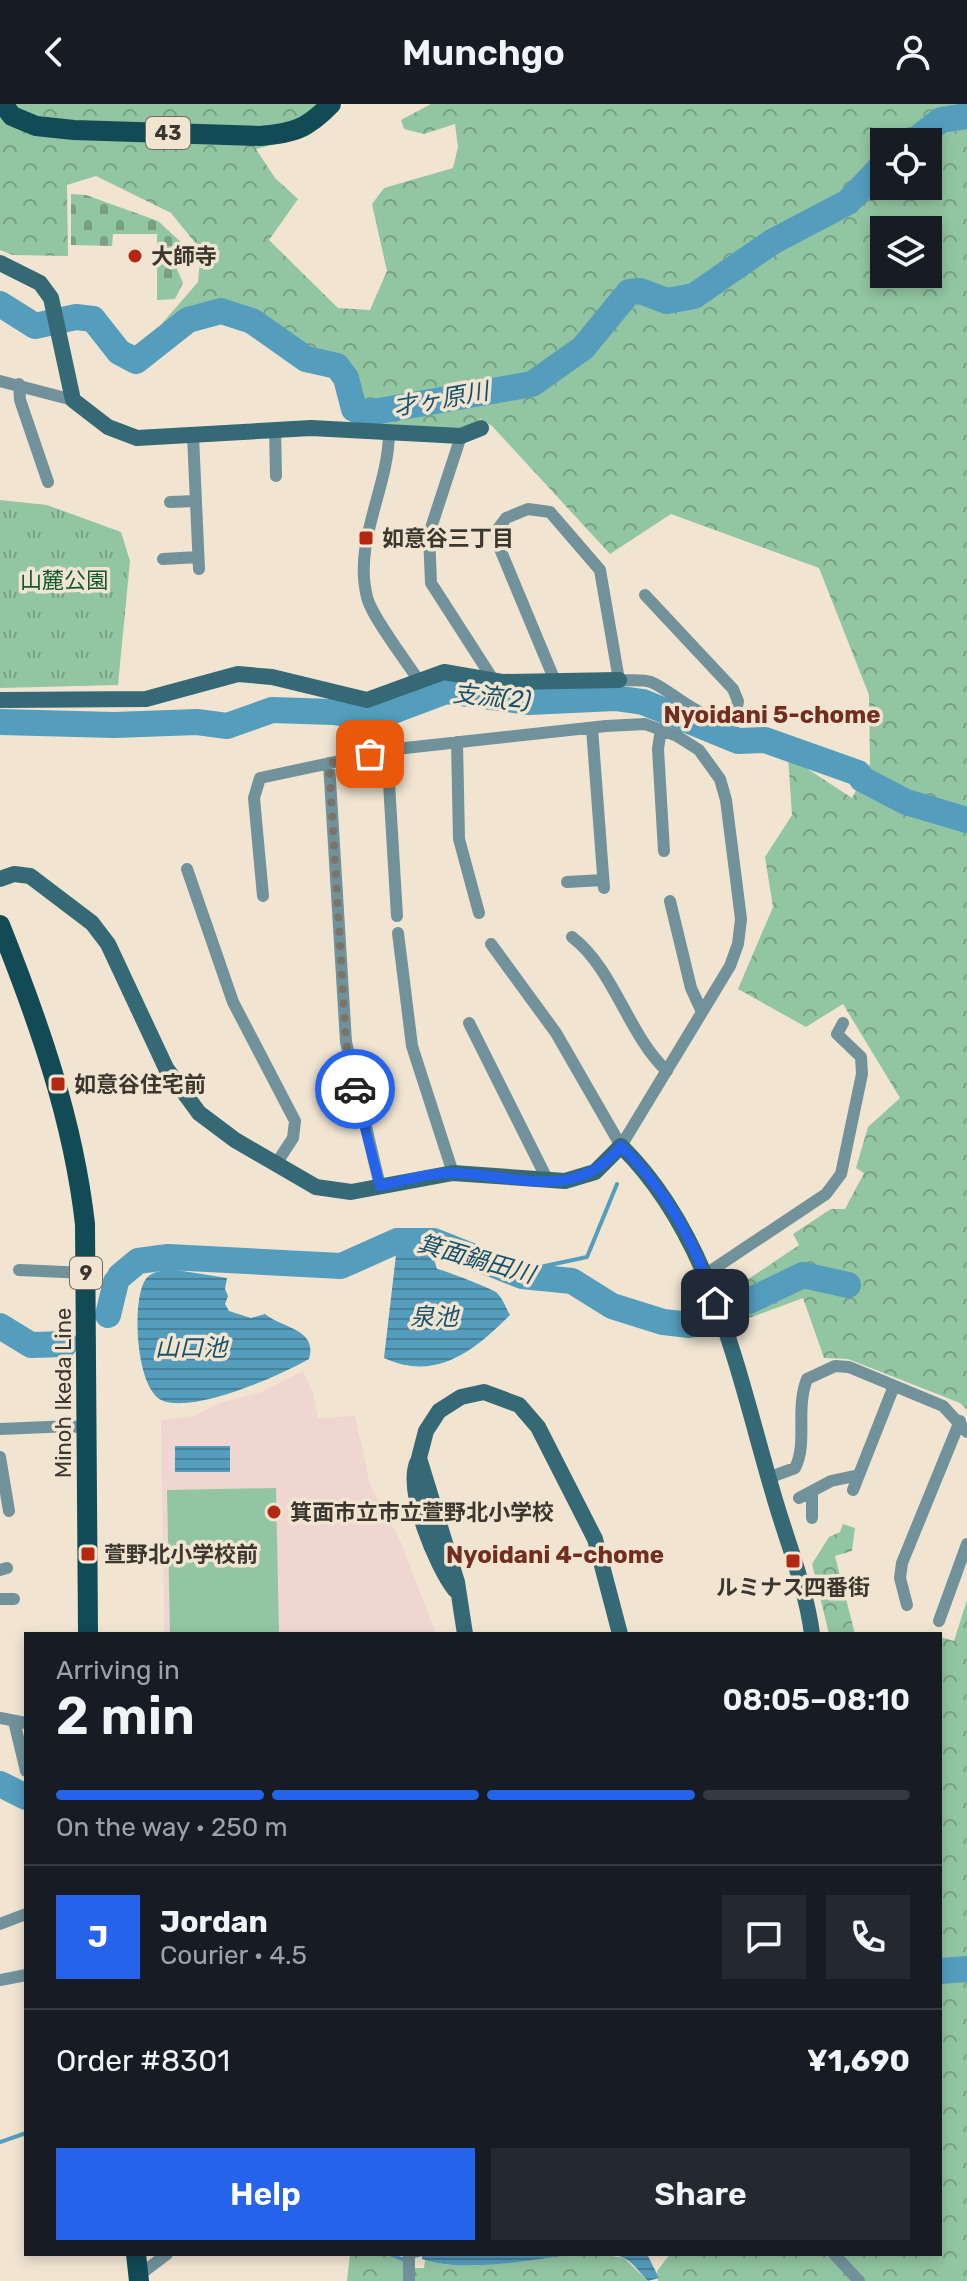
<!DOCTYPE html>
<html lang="en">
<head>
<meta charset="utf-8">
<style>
  body { margin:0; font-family:Rubik,"Noto Sans JP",sans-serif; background:#242831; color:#f1f3f6; height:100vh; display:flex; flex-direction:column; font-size:30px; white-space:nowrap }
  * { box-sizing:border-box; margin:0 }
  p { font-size:26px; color:#9ea1a6 }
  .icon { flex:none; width:44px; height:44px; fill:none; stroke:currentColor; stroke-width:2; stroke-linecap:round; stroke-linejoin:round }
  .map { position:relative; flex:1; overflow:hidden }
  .sheet { position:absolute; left:24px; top:1528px; width:918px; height:624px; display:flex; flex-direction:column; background:#171b24; border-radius:0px; box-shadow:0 4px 12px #0003 }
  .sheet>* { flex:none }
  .fabs { position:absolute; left:870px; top:24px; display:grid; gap:16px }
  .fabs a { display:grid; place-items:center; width:72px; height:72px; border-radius:0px; background:#171b24; box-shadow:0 4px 12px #0003; font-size:40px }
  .pin { position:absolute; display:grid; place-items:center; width:68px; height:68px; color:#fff; margin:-34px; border-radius:16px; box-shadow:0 4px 12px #0006 }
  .courier { position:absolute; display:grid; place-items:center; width:80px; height:80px; margin:-40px; border:6px solid #2563eb; border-radius:50%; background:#fff; color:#222; box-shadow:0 2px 10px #0007 }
  .summary em { font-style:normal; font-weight:600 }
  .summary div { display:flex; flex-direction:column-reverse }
  .summary { display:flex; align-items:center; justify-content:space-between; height:136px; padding:0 32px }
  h1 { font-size:52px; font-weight:600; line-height:60px }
  .bar { display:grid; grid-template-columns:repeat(4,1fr); gap:12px 8px; align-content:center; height:96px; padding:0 32px }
  .bar i { height:10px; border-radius:6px; background:#363941 }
  .bar .active { background:#2563eb }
  .bar p { grid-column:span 4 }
  .line { display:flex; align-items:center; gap:20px; padding:0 32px; border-top:2px solid #363941 }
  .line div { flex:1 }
  .round { display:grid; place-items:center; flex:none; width:84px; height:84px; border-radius:0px; background:#242831 }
  .action { display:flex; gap:16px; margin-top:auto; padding:16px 32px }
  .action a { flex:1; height:92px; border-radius:0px; background:#2563eb; color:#fff; font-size:32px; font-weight:600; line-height:92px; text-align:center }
  .action a+a { background:#242831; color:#f1f3f6 }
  header { display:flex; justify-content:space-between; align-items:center; height:104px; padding:0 32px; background:#171b24; font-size:36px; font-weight:600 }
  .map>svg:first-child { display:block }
  .education { fill:#f0d6d0 }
  .grass { fill:url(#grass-tufts) }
  .forest { fill:url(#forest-crowns); fill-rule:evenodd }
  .cemetery { fill:url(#cemetery-stones) }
  .garden { fill:#92c5a2 }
  .water { fill:url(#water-rules) }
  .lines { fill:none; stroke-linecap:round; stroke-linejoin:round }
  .stream { stroke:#549dbd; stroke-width:4 }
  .river { stroke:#549dbd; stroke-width:26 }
  .street { stroke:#71929a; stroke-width:12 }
  .secondary { stroke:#356975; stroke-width:16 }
  .primary { stroke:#124a56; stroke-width:20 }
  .done { stroke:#7b7468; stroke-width:8; stroke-dasharray:0 14.4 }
  .route { stroke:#2563eb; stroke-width:10 }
  .poi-dot { fill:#b42710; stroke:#f1e5d2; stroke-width:3 }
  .labels { text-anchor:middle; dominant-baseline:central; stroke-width:7; stroke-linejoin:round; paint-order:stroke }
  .shield { fill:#f1e5d2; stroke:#726b60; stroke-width:2 }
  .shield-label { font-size:20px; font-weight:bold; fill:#3b372f }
  .poi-label { font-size:22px; font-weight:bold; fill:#3b372f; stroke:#f1e5d2; text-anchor:start }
  .park-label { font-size:22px; fill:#115832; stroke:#f1e5d2 }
  .street-label { font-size:22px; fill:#3b372f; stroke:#f1e5d2 }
  .water-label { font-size:24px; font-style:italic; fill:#18526a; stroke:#f1e5d2 }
  .neighbourhood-label { font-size:24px; font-weight:bold; fill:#722d21; stroke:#f1e5d2 }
</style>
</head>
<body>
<header><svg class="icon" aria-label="back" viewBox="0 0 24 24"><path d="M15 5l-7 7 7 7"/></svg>Munchgo<svg class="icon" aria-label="person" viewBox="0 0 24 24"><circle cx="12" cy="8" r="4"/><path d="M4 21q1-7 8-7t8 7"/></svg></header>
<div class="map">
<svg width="967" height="2177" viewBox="0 0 967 2177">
  <defs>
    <pattern id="grass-tufts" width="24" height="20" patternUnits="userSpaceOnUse" patternTransform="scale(2)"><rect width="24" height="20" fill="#92c5a2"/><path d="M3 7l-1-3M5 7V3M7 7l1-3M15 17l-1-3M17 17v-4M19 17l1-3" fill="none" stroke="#78a184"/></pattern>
    <pattern id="forest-crowns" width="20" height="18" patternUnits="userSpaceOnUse" patternTransform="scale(2)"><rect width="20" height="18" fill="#92c5a2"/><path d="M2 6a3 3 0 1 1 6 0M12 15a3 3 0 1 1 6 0" fill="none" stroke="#78a184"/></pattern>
    <pattern id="cemetery-stones" width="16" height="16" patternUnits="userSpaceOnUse" patternTransform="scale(2)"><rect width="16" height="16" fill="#92c5a2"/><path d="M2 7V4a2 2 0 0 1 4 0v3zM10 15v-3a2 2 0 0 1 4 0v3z" fill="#78a184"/></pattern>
    <pattern id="water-rules" width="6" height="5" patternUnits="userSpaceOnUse" patternTransform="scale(2)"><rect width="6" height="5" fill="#549dbd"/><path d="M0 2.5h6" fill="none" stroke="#47819a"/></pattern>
  </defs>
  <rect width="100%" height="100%" fill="#f1e5d2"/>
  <path class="education" d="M303,1267l10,22 5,25 37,-2 15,69 30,55 36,94h-272l-3,-214 33,-4 25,-13 42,-11z"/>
  <path class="grass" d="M0,396l47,5 74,27 9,29 -12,124 -118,3z"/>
  <path class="forest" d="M0,0h341l-33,32 -52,13 19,29 23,21 -29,41 69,68 32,2 17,-39 -15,-67 12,-16 69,-20 5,-21 -3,-23 -31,10 -20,-5 -3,-9 30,-16h536v1306l-7,-7 -112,-44 -24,-1 -21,-60 -67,25 -10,-31 12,-19 6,9 55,-37 -6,-11 38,-25h14l19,-36 -8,-5 12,-41 32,-29 -57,-94 -37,23 -68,-38 35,-82 -8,-50 27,-42 -4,-59 64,42 18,-34 -1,-69 -50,-127 -148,-54 -61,40 -118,-128 -11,-7 -23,10 -90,-3 -2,-18 -8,-8 -1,-13 -12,-26 -34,-4 -66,-48 -26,-3 -32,7 -45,41 -3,-4 59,-68 3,-32 -30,-37 -75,-37 -29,9 1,71 -55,-1 -13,-5zM884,38h44v44h-44zM884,126h44v44h-44z
    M843,1420l12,4 -3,23 -17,5 20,78h-26l-17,-70 17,-27 11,-5z
    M967,1496v681h-309l-1,-10 13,-17h270v-617l14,4z
    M350,2150h33l23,8v19h-59z
    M605,2151l19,3 24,23h-237l1,-13h12l1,-8c41,13 88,0 130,-4 16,-2 33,0 50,-1z"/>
  <path class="cemetery" d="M71,90l15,1 72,26 38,35 -19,13 6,14 -8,16 -18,1v-66h-44l-1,12 -41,-1z"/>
  <path class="garden" d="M276,1384l3,146h-109l-3,-144z"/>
  <path class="water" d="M416,1145l15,1 6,19c7,1 53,19 59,23 6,5 10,16 14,23 -36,36 -74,67 -126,43l12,-103z
    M170,1165l57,9 -2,11 3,7 -3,8 4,7 22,7 14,-4c17,14 53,15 44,45 -28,16 -117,56 -148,41 -25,-13 -29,-95 -17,-118 5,-10 16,-11 26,-13z
    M175,1342h55v26h-55z
    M422,2150h225l12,24 -11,3c-7,-7 -14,-17 -22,-22 -22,-13 -92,2 -118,4 -28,3 -59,5 -86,-4z"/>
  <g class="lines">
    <path class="stream" d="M512,1169l75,-16 30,-73
      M0,2038l26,-9
      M389,2150l13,5 20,-5"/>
    <path class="river" d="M913,38l28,-22 26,-4
      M0,200l35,22 41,-9 17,2 26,33 17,9 52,-41 33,-9 31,10 54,38 31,7 9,12 8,31 10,3 15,-1 153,-27 51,-36 46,-56 11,-1 27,10 27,-5 78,-54 76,-40 36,-38
      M0,618l114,3 83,-3 30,4 45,-16 61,2 41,6 72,-27 83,11 86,-4 28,4 95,39 27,-1 93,33 4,6 44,23 61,18
      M120,1172l18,-15 30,-4 173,9 56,-25h37l88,35 50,5 40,25 51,16 27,3
      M749,1197l54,-26 45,10
      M108,1211l8,-33
      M0,1222l31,19 34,-1
      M0,1680l26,13
      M940,1867l27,-2"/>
    <path class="street" d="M0,277l73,19
      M19,280l1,16 28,82
      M275,325l1,47
      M389,330c-1,55 -36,108 -22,163 4,19 40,65 52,84
      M193,332l6,133
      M461,332l-32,98 2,49 63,98
      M170,398l26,-1
      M163,455l35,-2
      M555,577l-57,-137 -1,-14 9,-12 22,-9 22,3 50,58 19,110c9,1 23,-1 32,2 25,10 57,50 85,29l2,-10 -5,-12 -88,-94
      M592,624l12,160
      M661,625l-3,20 6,102
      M457,638l2,97 20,74
      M387,646l10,166
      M329,659l17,279 34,144
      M187,765l46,133 62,119 -2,17 -17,26
      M567,778l36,-2
      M263,792l-9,-98 6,-20 136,-29 210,-23 39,-2 32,12 22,14 21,29 6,21 15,119 -3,25 -8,22 -109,180 -65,-113 -65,-89
      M670,797l21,87 11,24
      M398,829l14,113 41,127
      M572,833c42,32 56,98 95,134
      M469,919l79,158
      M19,1166l67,3
      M706,1170l120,-80 15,-20 21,-100 -1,-17 -24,-23 6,-11
      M0,1325l72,-3 14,3
      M0,1353l9,54
      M768,1374l27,-10c13,-25 0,-59 12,-89l28,-13 14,1 94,39 24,26
      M853,1386l41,-104
      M812,1387v27
      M799,1394l32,-17 28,-6
      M0,1466l7,-2
      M0,1495h14
      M907,1501l-7,-27 2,-15 58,-142
      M939,1517l28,-77
      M0,1614l26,5
      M14,1617l12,50
      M0,1820l26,-10
      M0,1876l26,-5
      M834,2150l25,27
      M138,2172l29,-22
      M409,2177v-27"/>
    <path class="secondary" d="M0,159l40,20 11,15 22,102 35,27 29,11 174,-10 150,8 20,-8
      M0,596l146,-1 92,-25 34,3 95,23 77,-28 58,10 117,-2
      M0,775l14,-5 16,2 62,47 16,21 58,124 33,45 36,27 81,47 35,5 102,-19 112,8 30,-9 26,-26c91,89 117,228 152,347 13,46 33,94 39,141
      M417,1359c-11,30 19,102 38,127
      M465,1530l-8,-52 -38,-124 7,-27 13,-20 22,-14 23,-5 35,13 19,22 57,112 25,95"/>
    <path class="primary" d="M3,0l9,12 24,10 38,4 186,6c34,-3 47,-7 71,-32
      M0,821c39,98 73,194 85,299l3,410
      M136,2150l3,27"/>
  </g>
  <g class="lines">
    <path class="done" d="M355,985l-9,-47 -17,-279 41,-9"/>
    <path class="route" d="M355,985l25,97c24,-5 50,-14 74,-13 63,2 121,30 167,-27 45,44 75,97 94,157"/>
  </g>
  <g class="poi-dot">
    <circle cx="135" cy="152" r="8"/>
    <rect x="358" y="426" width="16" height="16" rx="4"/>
    <rect x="50" y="972" width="16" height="16" rx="4"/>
    <circle cx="274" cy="1408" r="8"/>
    <rect x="80" y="1442" width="16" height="16" rx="4"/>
    <rect x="785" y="1449" width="16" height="16" rx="4"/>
  </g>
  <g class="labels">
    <g class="shield">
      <rect x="146" y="13" width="44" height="32" rx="6"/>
      <rect x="70" y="1153" width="32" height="32" rx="6"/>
    </g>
    <g class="shield-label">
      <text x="168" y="29">43</text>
      <text x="86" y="1169">9</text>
    </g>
    <g class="poi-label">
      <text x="151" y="152">大師寺</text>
      <text x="382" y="434">如意谷三丁目</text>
      <text x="74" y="980">如意谷住宅前</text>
      <text x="290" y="1408">箕面市立市立萱野北小学校</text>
      <text x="104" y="1450">萱野北小学校前</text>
      <text x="793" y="1483" text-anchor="middle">ルミナス四番街</text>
    </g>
    <g class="park-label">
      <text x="64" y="476">山麓公園</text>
    </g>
    <g class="street-label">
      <text transform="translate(63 1289) rotate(-90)">Minoh Ikeda Line</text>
    </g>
    <g class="water-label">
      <text transform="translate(441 295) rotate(-10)">才ヶ原川</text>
      <text transform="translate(492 593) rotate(5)">支流(2)</text>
      <text transform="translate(476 1155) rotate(16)">箕面鍋田川</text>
      <text x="434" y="1213">泉池</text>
      <text x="191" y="1244">山口池</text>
    </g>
    <g class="neighbourhood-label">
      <text x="772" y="611">Nyoidani 5-chome</text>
      <text x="555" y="1451">Nyoidani 4-chome</text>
    </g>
  </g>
</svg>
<div class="fabs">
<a><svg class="icon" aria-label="locate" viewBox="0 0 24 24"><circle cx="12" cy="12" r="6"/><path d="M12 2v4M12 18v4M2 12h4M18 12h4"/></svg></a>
<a><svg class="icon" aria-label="layers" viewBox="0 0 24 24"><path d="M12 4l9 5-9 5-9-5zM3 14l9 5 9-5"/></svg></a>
</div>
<div class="pin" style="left:370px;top:650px;background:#ea580c"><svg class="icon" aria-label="bag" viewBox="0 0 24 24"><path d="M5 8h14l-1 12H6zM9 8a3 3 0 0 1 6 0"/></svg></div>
<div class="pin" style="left:715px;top:1199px;background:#1f2937"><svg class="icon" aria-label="home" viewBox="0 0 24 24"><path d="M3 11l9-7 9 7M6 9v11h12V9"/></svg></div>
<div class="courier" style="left:355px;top:985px"><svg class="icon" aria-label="car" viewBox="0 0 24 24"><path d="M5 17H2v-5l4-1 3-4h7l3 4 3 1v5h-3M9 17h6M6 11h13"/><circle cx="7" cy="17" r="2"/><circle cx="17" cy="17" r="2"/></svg></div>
<section class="sheet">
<div class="summary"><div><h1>2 min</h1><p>Arriving in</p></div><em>08:05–08:10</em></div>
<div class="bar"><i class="active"></i><i class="active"></i><i class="active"></i><i></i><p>On the way · 250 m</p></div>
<div class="line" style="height:144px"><b class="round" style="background:#2563eb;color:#fff">J</b><div><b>Jordan</b><p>Courier · 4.5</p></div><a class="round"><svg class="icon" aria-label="chat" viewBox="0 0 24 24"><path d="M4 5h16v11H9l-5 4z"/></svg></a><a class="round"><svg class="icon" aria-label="phone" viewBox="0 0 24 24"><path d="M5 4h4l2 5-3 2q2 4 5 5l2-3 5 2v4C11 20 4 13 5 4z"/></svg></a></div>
<div class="line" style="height:104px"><div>Order #8301</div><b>¥1,690</b></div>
<div class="action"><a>Help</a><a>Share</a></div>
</section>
</div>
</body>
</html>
